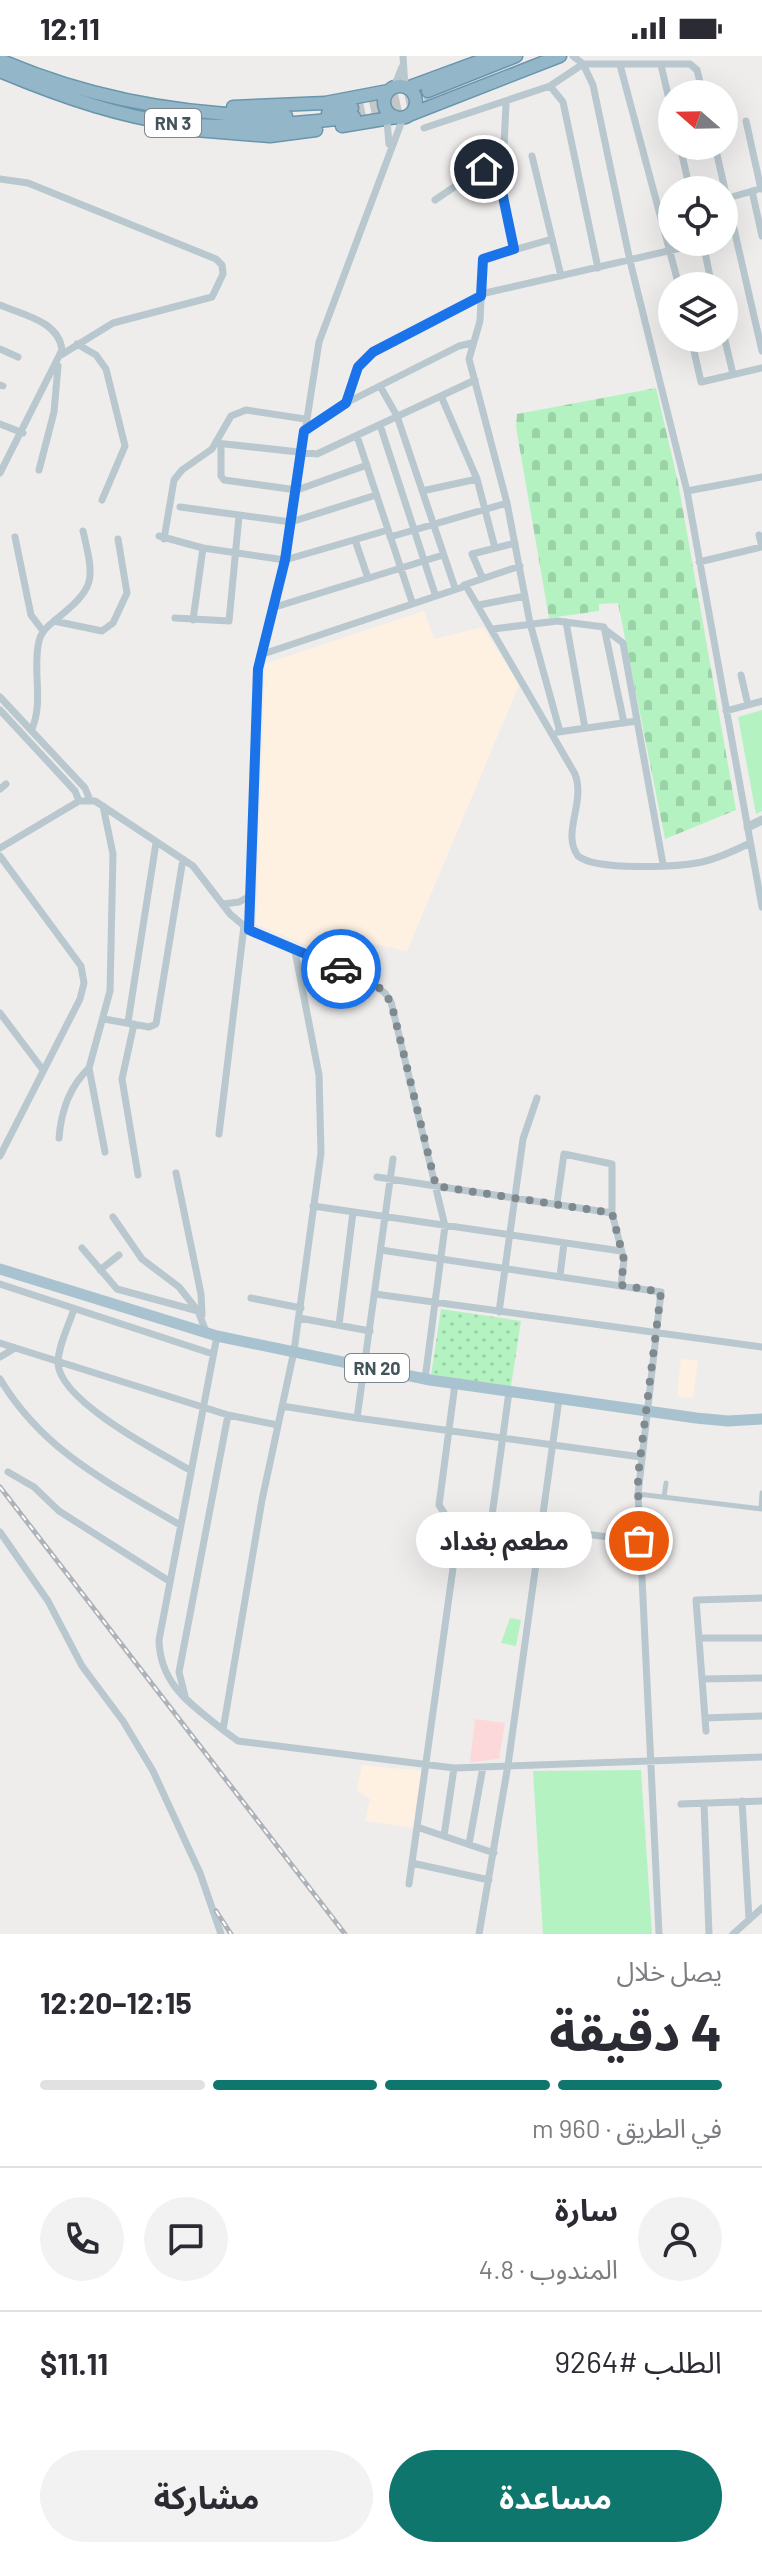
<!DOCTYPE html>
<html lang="ar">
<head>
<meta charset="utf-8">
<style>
  body { margin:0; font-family:Barlow,"Noto Sans Arabic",sans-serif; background:#f2f2f3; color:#2b2b33; direction:rtl; height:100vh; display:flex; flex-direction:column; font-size:30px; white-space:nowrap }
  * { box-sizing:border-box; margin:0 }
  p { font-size:26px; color:#7c7c81 }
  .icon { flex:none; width:44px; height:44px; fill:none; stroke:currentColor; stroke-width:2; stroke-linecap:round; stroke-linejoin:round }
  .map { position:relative; height:1878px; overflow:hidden; direction:ltr }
  .side { display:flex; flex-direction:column; background:#fff; flex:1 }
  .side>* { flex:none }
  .needle { width:52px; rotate:290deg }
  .fabs { position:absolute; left:658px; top:24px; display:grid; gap:16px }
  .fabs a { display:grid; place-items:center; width:80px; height:80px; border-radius:50%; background:#fff; box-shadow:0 8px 32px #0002; font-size:40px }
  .pin { position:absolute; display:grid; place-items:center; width:68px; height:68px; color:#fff; margin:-34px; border:4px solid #fff; border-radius:50%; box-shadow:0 2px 8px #0007 }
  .courier { position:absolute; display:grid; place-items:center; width:80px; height:80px; margin:-40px; border:6px solid #1a73e8; border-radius:50%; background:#fff; color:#222; box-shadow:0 2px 10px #0007 }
  .bubble { position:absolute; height:56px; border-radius:28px; background:#fff; box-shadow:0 8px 32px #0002; font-size:26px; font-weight:700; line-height:56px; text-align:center; direction:rtl }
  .head em { font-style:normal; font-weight:700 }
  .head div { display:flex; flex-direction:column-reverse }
  .head { display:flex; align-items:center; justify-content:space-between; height:136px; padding:0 40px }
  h1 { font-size:52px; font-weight:700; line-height:60px }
  .bar { display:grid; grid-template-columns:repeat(4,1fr); gap:12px 8px; align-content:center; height:96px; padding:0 40px }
  .bar i { height:10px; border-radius:6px; background:#e1e1e2 }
  .bar .selected { background:#0f766e }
  .bar p { grid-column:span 4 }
  .line { display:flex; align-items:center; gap:20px; padding:0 40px; border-top:2px solid #e1e1e2 }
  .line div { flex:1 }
  .round { display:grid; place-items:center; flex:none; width:84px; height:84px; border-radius:42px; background:#f2f2f3 }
  .button { display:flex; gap:16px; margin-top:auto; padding:16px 40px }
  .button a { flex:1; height:92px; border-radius:48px; background:#0f766e; color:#fff; font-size:32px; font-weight:700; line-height:92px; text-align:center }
  .button a+a { background:#f2f2f3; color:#2b2b33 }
  .status { display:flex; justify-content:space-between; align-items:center; height:56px; padding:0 40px; background:#fff; direction:ltr }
  .status svg { height:22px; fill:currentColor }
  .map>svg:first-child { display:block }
  .commercial { fill:#fef1e2 }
  .medical { fill:#fdd8db }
  .grass { fill:url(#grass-dots) }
  .cemetery { fill:url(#cemetery-stones) }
  .park { fill:#b4f3c1 }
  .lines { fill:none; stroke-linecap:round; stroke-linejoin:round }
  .trunk-tunnel { stroke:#c4c6c8; stroke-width:12; stroke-dasharray:12 6; stroke-linecap:butt }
  .trunk-casing { stroke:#6996ad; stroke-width:15 }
  .pedestrian { stroke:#b8c8ce; stroke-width:5 }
  .minor { stroke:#b8c8ce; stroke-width:7 }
  .tertiary { stroke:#b8c8ce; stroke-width:9 }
  .primary { stroke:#a8c3cf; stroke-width:11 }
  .trunk { stroke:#93b7c8; stroke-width:12 }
  .rail-casing { stroke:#adb3b8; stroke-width:5 }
  .rail { stroke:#fff; stroke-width:2; stroke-dasharray:6; stroke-linecap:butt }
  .done { stroke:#7f898e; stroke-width:8; stroke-dasharray:0 14.4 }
  .route { stroke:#1a73e8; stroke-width:10 }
  .labels { text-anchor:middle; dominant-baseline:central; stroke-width:7; stroke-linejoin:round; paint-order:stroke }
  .shield { fill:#fff; stroke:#7b878d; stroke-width:2 }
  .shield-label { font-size:18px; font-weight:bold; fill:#43545c }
</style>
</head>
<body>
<div class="status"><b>12:11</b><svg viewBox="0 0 49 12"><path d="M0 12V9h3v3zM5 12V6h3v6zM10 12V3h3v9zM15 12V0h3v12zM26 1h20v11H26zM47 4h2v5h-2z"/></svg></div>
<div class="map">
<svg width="762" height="1878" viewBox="0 0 762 1878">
  <defs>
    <pattern id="grass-dots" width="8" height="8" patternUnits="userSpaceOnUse" patternTransform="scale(2)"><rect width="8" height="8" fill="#b4f3c1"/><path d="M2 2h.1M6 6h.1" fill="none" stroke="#9cd2a8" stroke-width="1.8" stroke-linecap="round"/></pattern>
    <pattern id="cemetery-stones" width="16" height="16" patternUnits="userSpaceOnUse" patternTransform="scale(2)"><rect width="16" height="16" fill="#b4f3c1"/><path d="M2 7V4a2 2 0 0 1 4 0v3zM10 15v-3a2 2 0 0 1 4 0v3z" fill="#9cd2a8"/></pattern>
  </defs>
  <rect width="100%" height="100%" fill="#efecec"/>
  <path class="commercial" d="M424,555l10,28 49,-12 36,58 -112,266 -58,-12 -10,20 -83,-35 9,-260z
    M681,1303l17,1 -5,38 -16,-2z
    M362,1709l61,6 -9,57 -49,-7 5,-22 -13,-9z"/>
  <path class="medical" d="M475,1663l30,4 -6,36 -29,3z"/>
  <path class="grass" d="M441,1253l80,12 -10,65 -80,-11z"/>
  <path class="cemetery" d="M656,332l22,94 58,328 -71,29 -47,-236 -19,1v7l-50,7 -33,-191 1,-13z"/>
  <path class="park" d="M762,654v101l-6,3 -18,-97z
    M510,1562l11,2 -5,26 -15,-3z
    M641,1714l11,164h-109l-10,-163z"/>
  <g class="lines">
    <path class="trunk-tunnel" d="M352,52l76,-17
      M354,61l75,-17"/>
    <g class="trunk-casing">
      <path id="trunk" d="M0,4c92,40 186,56 286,56
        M0,15c52,22 113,44 170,52 60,7 124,1 184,-6
        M384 46a16 16 0 1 1 32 0a16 16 0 1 1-32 0Z
        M407,32l87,-32
        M428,35l88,-35
        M233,51l92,-4 63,-12
        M328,57l24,-5
        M409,59l151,-59
        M342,70l54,-9
        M195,74l75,6 46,-6"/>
    </g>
    <path class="pedestrian" d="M638,1438l124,15
      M664,1441l2,-14
      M761,1453l1,-16"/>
    <path class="minor" d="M403,0l2,31
      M573,0l10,8 10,21 37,176 57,230 75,416
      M620,9l59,221
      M661,9l11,47
      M550,30l13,16 35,166
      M394,31l8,-20
      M506,48l-2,42 -7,28 17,75
      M386,53l3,35
      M746,65l15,68
      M424,72l126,-42 33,-22h107l7,6 6,24
      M680,90l10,44
      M715,90l47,205
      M532,100l29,120
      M0,123l28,4 188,76 6,6 1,9 -11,23 -99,26 -52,32
      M752,135l10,45
      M728,142l28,-8
      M435,144l38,-26 24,-6
      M552,183l-69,20 -3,62 -11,38 38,144 23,120 30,109
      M703,187l9,43
      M481,238l226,-52
      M0,249c23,10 59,16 62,45l-62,123
      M724,280l9,38
      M691,282l10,44 61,-14
      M77,288l19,11 10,14 19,77 -23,54
      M0,293l18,8
      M0,329l3,1
      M380,330l17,30 58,172
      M441,340l36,83 18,69
      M346,347l12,-36 15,-15 108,-56
      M0,368l23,9
      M380,369l55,169
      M304,375l42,-28 113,-57 13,-3
      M357,380l55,166
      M216,387l101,11 158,-74
      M221,388v32l3,4 73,10 70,-25
      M39,414l15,-58 4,-46
      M422,435l55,-12
      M687,435l75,-14
      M180,451l111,15 85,-27
      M759,479l3,12
      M159,480l44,12 82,12 103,-30
      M15,481l16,78 12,16
      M390,481l117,-34
      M164,483l10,-59 8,-10 30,-21 19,-33 15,-6 59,9
      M355,484l13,38
      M699,506l63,-15
      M482,521l-10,-23 43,-11
      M464,529l56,-19
      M479,549l46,-9
      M272,552l171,-53
      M175,562l54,3 10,-105
      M193,564l10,-72
      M54,565l48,10 11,-8 14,-30 -9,-54
      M566,566l19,106
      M493,573l64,-8 47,6 20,96
      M607,575l16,12 40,221
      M260,599l206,-69 109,188c11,29 -14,59 3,82 18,15 100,11 124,6 17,-4 32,-11 48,-19
      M741,619l7,30
      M0,641l85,91 5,12
      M0,654l75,81 4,10
      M726,655l36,-10
      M32,673c12,-29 0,-59 7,-88 2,-9 8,-14 15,-20 42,-34 41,-39 29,-90
      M558,676l79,-11
      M0,733l6,-5
      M103,750l10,48 -3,137 -21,77 16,84
      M0,792l79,-47h16l98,65 37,48 19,16 118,50 18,13 6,9 54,224 -20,153
      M0,800l81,110 3,17 -4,16 -80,157
      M223,848l16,-2 11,-6
      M249,874l9,-266 27,-104 34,-218 84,-224
      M295,895l24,124 2,78 -27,198 -32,149 -39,230 15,11 216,27 308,-11
      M0,957l43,57
      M104,963l45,8 7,-3 27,-165
      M128,966l28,-179
      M134,968l-12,55 16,96
      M219,1078l25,-208
      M59,1082c2,-26 11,-52 30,-70
      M176,1117l25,121 1,21
      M377,1121l235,36
      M557,1147l7,-49 48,10v49l12,47 -3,25
      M313,1150l308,45
      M113,1161l29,42 37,28 19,24 9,23
      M82,1192l35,41 81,22
      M381,1194l280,42 -23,202 21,440
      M100,1214l19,-15
      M560,1220l4,-33
      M0,1228l213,70
      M375,1238l387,53
      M251,1242l50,10
      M74,1253c-5,16 -16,37 -16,54 1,38 102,90 132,107
      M499,1256l24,-173 14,-41
      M299,1262l71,13
      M339,1269l14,-113
      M217,1280l-58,304c1,45 32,64 64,90
      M0,1287l228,72 50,10
      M0,1301l15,-9
      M0,1323c44,73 109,104 180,146
      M455,1328l-16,121 7,11 193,25
      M282,1350l75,12 36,-259
      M357,1362l284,39
      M8,1416l26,15 25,24 110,70
      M460,1462l-43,309 77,26
      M491,1467l18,-131
      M0,1476l48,69 34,65 41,55 30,50 47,102 21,61
      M699,1582h63
      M702,1623l60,-1
      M185,1640l-6,-24 49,-257
      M705,1662l57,-2
      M706,1675l-10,-131 66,-2
      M742,1745l7,118
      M704,1747l5,131
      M681,1748l81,-3
      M444,1780l10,-68
      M469,1788l14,-77
      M412,1807l77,17
      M409,1828l8,-57
      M479,1878l29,-169 51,-366
      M733,1878l29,-26"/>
    <path class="tertiary" d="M748,771l14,-7"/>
    <path class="primary" d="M0,1213l217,67 213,44 266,38 32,3 34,-2"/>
    <use href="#trunk" class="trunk"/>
    <g class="rail-casing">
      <path id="rail" d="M0,1431l345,447
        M216,1855l15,23"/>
    </g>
    <use href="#rail" class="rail"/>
  </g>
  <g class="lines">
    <path class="done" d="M341,913l36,16 14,17 45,184 176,27 12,47 -3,25 40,7 -23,184 1,65"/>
    <path class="route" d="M341,913l-92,-39 9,-261 27,-109 19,-129 42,-28 12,-36 15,-15 108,-56 2,-37 31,-10 -17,-81 -13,1"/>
  </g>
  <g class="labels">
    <g class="shield">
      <rect x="145" y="53" width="56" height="28" rx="6"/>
      <rect x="345" y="1298" width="64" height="28" rx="6"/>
    </g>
    <g class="shield-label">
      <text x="173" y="67">RN 3</text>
      <text x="377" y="1312">RN 20</text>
    </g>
  </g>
</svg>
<div class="fabs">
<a><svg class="needle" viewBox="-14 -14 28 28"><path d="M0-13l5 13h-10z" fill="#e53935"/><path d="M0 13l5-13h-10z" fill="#7c7c81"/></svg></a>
<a><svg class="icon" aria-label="locate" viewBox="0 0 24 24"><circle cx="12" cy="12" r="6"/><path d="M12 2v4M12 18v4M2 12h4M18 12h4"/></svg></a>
<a><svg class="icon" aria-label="layers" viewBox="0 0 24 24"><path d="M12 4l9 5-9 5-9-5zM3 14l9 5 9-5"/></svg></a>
</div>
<div class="pin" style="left:639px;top:1485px;background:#ea580c"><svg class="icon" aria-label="bag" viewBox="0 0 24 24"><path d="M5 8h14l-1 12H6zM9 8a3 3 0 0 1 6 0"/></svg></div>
<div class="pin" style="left:484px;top:113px;background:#1f2937"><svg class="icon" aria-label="home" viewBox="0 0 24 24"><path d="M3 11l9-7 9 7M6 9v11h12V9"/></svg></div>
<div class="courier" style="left:341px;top:913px"><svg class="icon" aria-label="car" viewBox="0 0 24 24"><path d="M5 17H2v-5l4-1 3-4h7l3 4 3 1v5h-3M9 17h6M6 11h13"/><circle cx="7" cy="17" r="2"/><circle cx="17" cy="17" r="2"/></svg></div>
<div class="bubble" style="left:416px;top:1456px;width:176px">مطعم بغداد</div>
</div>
<section class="side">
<div class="head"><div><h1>4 دقيقة</h1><p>يصل خلال</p></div><em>12:15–12:20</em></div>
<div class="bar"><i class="selected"></i><i class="selected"></i><i class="selected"></i><i></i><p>في الطريق · 960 m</p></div>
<div class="line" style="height:144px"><a class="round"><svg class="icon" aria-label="person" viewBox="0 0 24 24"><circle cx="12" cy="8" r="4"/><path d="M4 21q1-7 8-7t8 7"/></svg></a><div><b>سارة</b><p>المندوب · 4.8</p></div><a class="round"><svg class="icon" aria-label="chat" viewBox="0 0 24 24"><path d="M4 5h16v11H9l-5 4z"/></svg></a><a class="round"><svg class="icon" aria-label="phone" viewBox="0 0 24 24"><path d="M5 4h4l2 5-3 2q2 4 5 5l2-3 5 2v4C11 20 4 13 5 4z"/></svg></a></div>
<div class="line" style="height:104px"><div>الطلب #9264</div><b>$11.11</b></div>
<div class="button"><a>مساعدة</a><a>مشاركة</a></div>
</section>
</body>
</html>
